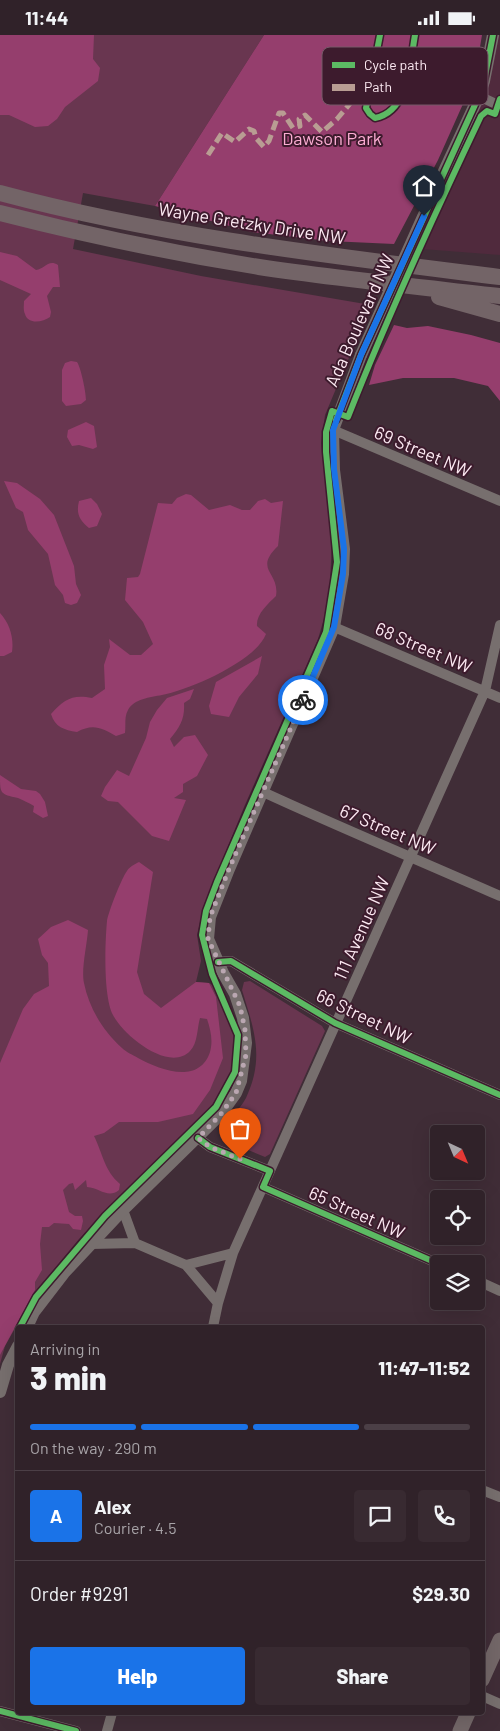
<!DOCTYPE html>
<html lang="en">
<head>
<meta charset="utf-8">
<style>
  body { margin:0; font-family:Barlow,sans-serif; background:#382a31; color:#f1f3f6; height:100vh; display:flex; flex-direction:column; font-size:19px; white-space:nowrap }
  * { box-sizing:border-box; margin:0 }
  p { font-size:16px; color:#a8a4a8 }
  .icon { flex:none; width:28px; height:28px; fill:none; stroke:currentColor; stroke-width:2; stroke-linecap:round; stroke-linejoin:round }
  .map { position:relative; flex:1; overflow:hidden }
  .side { position:absolute; left:15px; top:1290px; width:470px; height:390px; display:flex; flex-direction:column; background:#302229; border-radius:5px; box-shadow:0 5px 20px #0002,0 0 0 1px #4b3f46 }
  .side>* { flex:none }
  .needle { width:32px; rotate:136deg }
  .buttons { position:absolute; left:430px; top:1090px; display:grid; gap:10px }
  .buttons a { display:grid; place-items:center; width:55px; height:55px; border-radius:5px; background:#302229; box-shadow:0 5px 20px #0002,0 0 0 1px #4b3f46; font-size:25px }
  .pin { position:absolute; display:grid; place-items:center; width:42px; height:42px; color:#fff; margin:-51px -21px; border-radius:50% 50% 50% 0; rotate:-45deg; box-shadow:0 0 5px #0007 }
  .pin .icon { rotate:45deg }
  .courier { position:absolute; display:grid; place-items:center; width:50px; height:50px; margin:-25px; border:4px solid #1a73e8; border-radius:50%; background:#fff; color:#222; box-shadow:0 1px 6px #0007 }
  .headline em { font-style:normal; font-weight:800 }
  .headline div { display:flex; flex-direction:column-reverse }
  .headline { display:flex; align-items:center; justify-content:space-between; height:85px; padding:0 15px }
  h1 { font-size:32px; font-weight:800; line-height:38px }
  .bar { display:grid; grid-template-columns:repeat(4,1fr); gap:8px 5px; align-content:center; height:60px; padding:0 15px }
  .bar i { height:6px; border-radius:4px; background:#4b3f46 }
  .bar .current { background:#1a73e8 }
  .bar p { grid-column:span 4 }
  .line { display:flex; align-items:center; gap:12px; padding:0 15px; border-top:1px solid #4b3f46 }
  .line div { flex:1 }
  .round { display:grid; place-items:center; flex:none; width:52px; height:52px; border-radius:5px; background:#382a31 }
  .primary-button { display:flex; gap:10px; margin-top:auto; padding:10px 15px }
  .primary-button a { flex:1; height:58px; border-radius:5px; background:#1a73e8; color:#fff; font-size:20px; font-weight:800; line-height:58px; text-align:center }
  .primary-button a+a { background:#382a31; color:#f1f3f6 }
  .status { display:flex; justify-content:space-between; align-items:center; height:35px; padding:0 25px; background:#302229; direction:ltr }
  .status svg { height:14px; fill:currentColor }
  .map>svg:first-child { display:block }
  .built { fill:#502a3d }
  .green { fill:#693650 }
  .forest { fill:#953e6d }
  .lines { fill:none; stroke-linecap:round; stroke-linejoin:round }
  .minor { stroke:#776f6e; stroke-width:10 }
  .tertiary { stroke:#776f6e; stroke-width:12 }
  .secondary { stroke:#736768; stroke-width:15 }
  .primary { stroke:#736467; stroke-width:16 }
  .tertiary-bridge { stroke:#776f6e; stroke-width:12 }
  .quiet { stroke:#b99d93; stroke-width:5; stroke-dasharray:10 5; stroke-linecap:butt }
  .cycleway-casing { stroke:#3d1b2d; stroke-width:9 }
  .cycleway { stroke:#5cba63; stroke-width:6 }
  .done { stroke:#baa7b1; stroke-width:5; stroke-dasharray:0 9 }
  .route { stroke:#1a73e8; stroke-width:6 }
  .labels { text-anchor:middle; dominant-baseline:central; stroke-width:4; stroke-linejoin:round; paint-order:stroke }
  .park-label { font-size:18px; fill:#fcadd3; stroke:#3d1b2d }
  .street-label { font-size:18px; fill:#fce9f2; stroke:#3d1b2d }
  .key { fill:#3d1b2d; stroke:#765968; stroke-width:1 }
  .key-label { font-size:14px; fill:#fce9f2 }
</style>
</head>
<body>
<div class="status"><b>11:44</b><svg viewBox="0 0 49 12"><path d="M0 12V9h3v3zM5 12V6h3v6zM10 12V3h3v9zM15 12V0h3v12zM26 1h20v11H26zM47 4h2v5h-2z"/></svg></div>
<div class="map">
<svg width="500" height="1696" viewBox="0 0 500 1696">
  <rect width="100%" height="100%" fill="#402d37"/>
  <path class="built" d="M493,0h7v220l-91,-7 70,-152z"/>
  <path class="green" d="M0,0h264l-109,171 -72,-13 -10,56 128,27 170,29 -46,110 -4,28 11,100 -3,58 -11,38 -74,168 -40,98 -7,30 4,26 -5,21 13,1 8,5 16,38 1,15v20l-7,22 -10,16 -12,14 -86,84 -40,42 -43,52 -31,55 -5,18z
    M250,946l72,45 3,5 -55,123 -5,3 -36,-15 -4,-5c-1,-15 14,-26 21,-39 19,-41 8,-68 -4,-108l2,-8z"/>
  <path class="forest" d="M0,0h94l-1,24 7,9 -2,13 -33,26 -8,12 -9,7 -13,1 -26,-12h-9z
    M264,0h218l-7,42 -37,83 -44,84 -65,-3 -77,-9 -97,-26z
    M0,217l17,4 19,14c9,-1 12,-11 22,-5l2,22h-7l-6,9 4,16 -1,5c-7,5 -22,8 -25,-3 -2,-4 -1,-9 -1,-13l7,-7 -31,-14z
    M394,290l13,3 21,-2 43,9 29,8v58l-12,-15 -34,-8h-51l-34,7 6,-20z
    M71,326l6,1c4,6 9,30 9,38l-5,4 -15,2 -4,-5v-31l3,-7z
    M86,387l8,4 3,21 -4,2 -14,-4 -7,1 -5,-9 1,-7z
    M4,446l13,2 23,16 14,16 20,51 2,18 5,11 -4,8 -6,2 -6,-2 -2,-8 -8,-10 -7,-31 -20,-24 -5,-18 -7,-4z
    M186,459l5,1 18,15 21,-5 12,5h8l8,-9 7,-2 6,4 12,-2 -5,45c-25,24 2,26 -2,50 -8,8 -20,18 -19,30l9,8c-10,27 -77,56 -104,61 -12,2 -28,4 -34,15 -4,7 -2,15 -3,23l-9,3c-14,-8 -23,-13 -39,-4 -13,-2 -22,-5 -26,-18 13,-15 22,-20 41,-16l13,-9 -1,-24 6,-18 -1,-8 21,16h11l12,-11 -10,-22 -18,-22 2,-22 11,-1 2,-3 18,-71 14,1 5,-6z
    M91,463l6,6 5,10 -5,12 -8,2c-10,-8 -13,-15 -10,-27z
    M0,578c10,11 14,25 12,39l-8,4h-4z
    M262,621l-4,18 -19,23 -10,20 -18,-3 -2,-8 7,-24z
    M194,654l-4,10 -6,4c1,16 -4,24 -14,36l4,8 10,-10 11,-2 13,20 -11,21 -14,8v8l-9,6 12,2 -17,41 -17,-5 -34,-34 -10,-1 -7,-5 4,-9 12,-17 12,6 17,-38 4,-16 7,-12 10,-12z
    M0,740l21,14 15,2 4,3 5,8 3,14 -5,2 -10,-6 1,-6c-5,-3 -11,-6 -16,-8 -18,-4 -18,-4 -18,-23z
    M139,827l14,10 -16,100 7,22 17,14 35,-26 13,1 7,14 7,61 -13,32 -17,24 -35,8h-39l-15,11 -10,3c9,18 10,34 26,48l-1,6c-11,9 -19,-2 -32,-3l-1,-7 -11,10 -2,-7 -4,1 -6,6 6,22 6,4h7l1,5 -2,9 -8,-1 -4,-5 -15,-1 -5,4h-7l-2,17 2,26 -7,12v8l-35,65v-292l23,-54 11,-15 15,-8 -1,-23 -6,-8 -4,-16 13,-12 17,-7 20,10c-1,15 -7,40 -4,53 5,25 19,48 38,65 4,4 11,7 16,10 22,12 61,27 72,-6 3,-11 1,-21 -3,-33l-7,-1c-3,10 -2,25 -10,33 -21,22 -67,-16 -77,-36 -10,-19 -8,-73 -6,-94 1,-8 15,-44 20,-50 2,-4 8,-7 12,-9z"/>
  <g class="lines">
    <path class="minor" d="M479,61l21,10
      M333,395l167,71
      M334,592l166,71
      M263,757c78,36 158,69 237,104
      M218,927l13,-1 104,62 165,72
      M198,1103l12,9 60,24
      M263,1152l176,77
      M135,1208l51,22
      M91,1209l44,-1 -12,-33
      M476,1245l24,11
      M218,1268l-32,-38 47,-12
      M213,1292l5,-24 15,-50 252,-562 15,-66
      M482,1455l18,7
      M482,1661l18,8
      M0,1676l76,20
      M107,1696l5,-18"/>
    <path class="tertiary" d="M431,164l48,-103 5,-15 9,-46
      M27,1292l7,-15 30,-39 59,-63 98,-96 15,-21 5,-12 5,-38 -3,-25 -8,-24 -12,-21 -15,-34 2,-22 19,-48 105,-242 9,-53 1,-25 -10,-79 -1,-40 28,-75
      M0,1357l8,-27 10,-19"/>
    <path class="secondary" d="M482,1645l18,-40
      M460,1696l8,-18"/>
    <path class="primary" d="M0,158c164,44 332,63 500,84
      M0,178c86,22 172,40 259,54 80,12 161,20 241,29
      M439,262l61,17"/>
    <path class="tertiary-bridge" d="M361,320l70,-156"/>
    <path class="quiet" d="M208,120l14,-22 13,9 14,-13 5,2 2,7 8,9 5,-6 10,-28h4l10,15 7,-2 -1,-7 6,-4 17,17 15,-13 16,-19 14,-4"/>
    <g class="cycleway-casing">
      <path id="cycleway" d="M380,0l-14,73 4,6 5,4c34,-6 35,-56 40,-83
        M336,385l25,-65 118,-259 5,-15 9,-46
        M218,927l13,-1 104,62 165,72
        M198,1103l12,9 60,24 -7,16 176,77
        M20,1292l16,-30 69,-81 111,-109 19,-35 3,-37 -26,-61 -10,-39 4,-24 11,-29 109,-250 11,-70 -11,-110v-20l6,-21 16,6c40,-102 86,-202 133,-301l6,-5 8,3 5,-15
        M0,1676l76,20"/>
    </g>
    <use href="#cycleway" class="cycleway"/>
  </g>
  <g class="lines">
    <path class="done" d="M240,1124l-30,-12 -12,-9 23,-24 15,-21 10,-38 -1,-25 -5,-24 -32,-67 2,-22 19,-48 74,-169"/>
    <path class="route" d="M303,665l31,-73 9,-53 1,-25 -10,-80 -1,-39 28,-75 63,-139"/>
  </g>
  <g class="labels">
    <g class="park-label">
      <text x="332" y="103">Dawson Park</text>
    </g>
    <g class="street-label">
      <text transform="translate(252 188) rotate(9)">Wayne Gretzky Drive NW</text>
      <text transform="translate(359 285) rotate(-66)">Ada Boulevard NW</text>
      <text transform="translate(423 416) rotate(23)">69 Street NW</text>
      <text transform="translate(424 612) rotate(23)">68 Street NW</text>
      <text transform="translate(388 794) rotate(23)">67 Street NW</text>
      <text transform="translate(361 893) rotate(-66)">111 Avenue NW</text>
      <text transform="translate(364 981) rotate(26)">66 Street NW</text>
      <text transform="translate(357 1177) rotate(24)">65 Street NW</text>
    </g>
  </g>
  <rect x="322" y="12" width="166" height="58" rx="8" class="key"/>
  <rect x="332" y="27" width="23" height="6" fill="#5cba63"/>
  <rect x="332" y="49" width="23" height="7" fill="#b99d93"/>
  <g class="key-label">
    <text x="364" y="35">Cycle path</text>
    <text x="364" y="57">Path</text>
  </g>
</svg>
<div class="buttons">
<a><svg class="needle" viewBox="-14 -14 28 28"><path d="M0-13l5 13h-10z" fill="#e53935"/><path d="M0 13l5-13h-10z" fill="#a8a4a8"/></svg></a>
<a><svg class="icon" aria-label="locate" viewBox="0 0 24 24"><circle cx="12" cy="12" r="6"/><path d="M12 2v4M12 18v4M2 12h4M18 12h4"/></svg></a>
<a><svg class="icon" aria-label="layers" viewBox="0 0 24 24"><path d="M12 4l9 5-9 5-9-5zM3 14l9 5 9-5"/></svg></a>
</div>
<div class="pin" style="left:240px;top:1124px;background:#ea580c"><svg class="icon" aria-label="bag" viewBox="0 0 24 24"><path d="M5 8h14l-1 12H6zM9 8a3 3 0 0 1 6 0"/></svg></div>
<div class="pin" style="left:424px;top:181px;background:#1f2937"><svg class="icon" aria-label="home" viewBox="0 0 24 24"><path d="M3 11l9-7 9 7M6 9v11h12V9"/></svg></div>
<div class="courier" style="left:303px;top:665px"><svg class="icon" aria-label="bike" viewBox="0 0 24 24"><circle cx="6" cy="16" r="4"/><circle cx="18" cy="16" r="4"/><path d="M6 16l4-8h5l3 8M10 8l3 8H6M13 5h3"/></svg></div>
<section class="side">
<div class="headline"><div><h1>3 min</h1><p>Arriving in</p></div><em>11:47–11:52</em></div>
<div class="bar"><i class="current"></i><i class="current"></i><i class="current"></i><i></i><p>On the way · 290 m</p></div>
<div class="line" style="height:90px"><b class="round" style="background:#1a73e8;color:#fff">A</b><div><b>Alex</b><p>Courier · 4.5</p></div><a class="round"><svg class="icon" aria-label="chat" viewBox="0 0 24 24"><path d="M4 5h16v11H9l-5 4z"/></svg></a><a class="round"><svg class="icon" aria-label="phone" viewBox="0 0 24 24"><path d="M5 4h4l2 5-3 2q2 4 5 5l2-3 5 2v4C11 20 4 13 5 4z"/></svg></a></div>
<div class="line" style="height:65px"><div>Order #9291</div><b>$29.30</b></div>
<div class="primary-button"><a>Help</a><a>Share</a></div>
</section>
</div>
</body>
</html>
